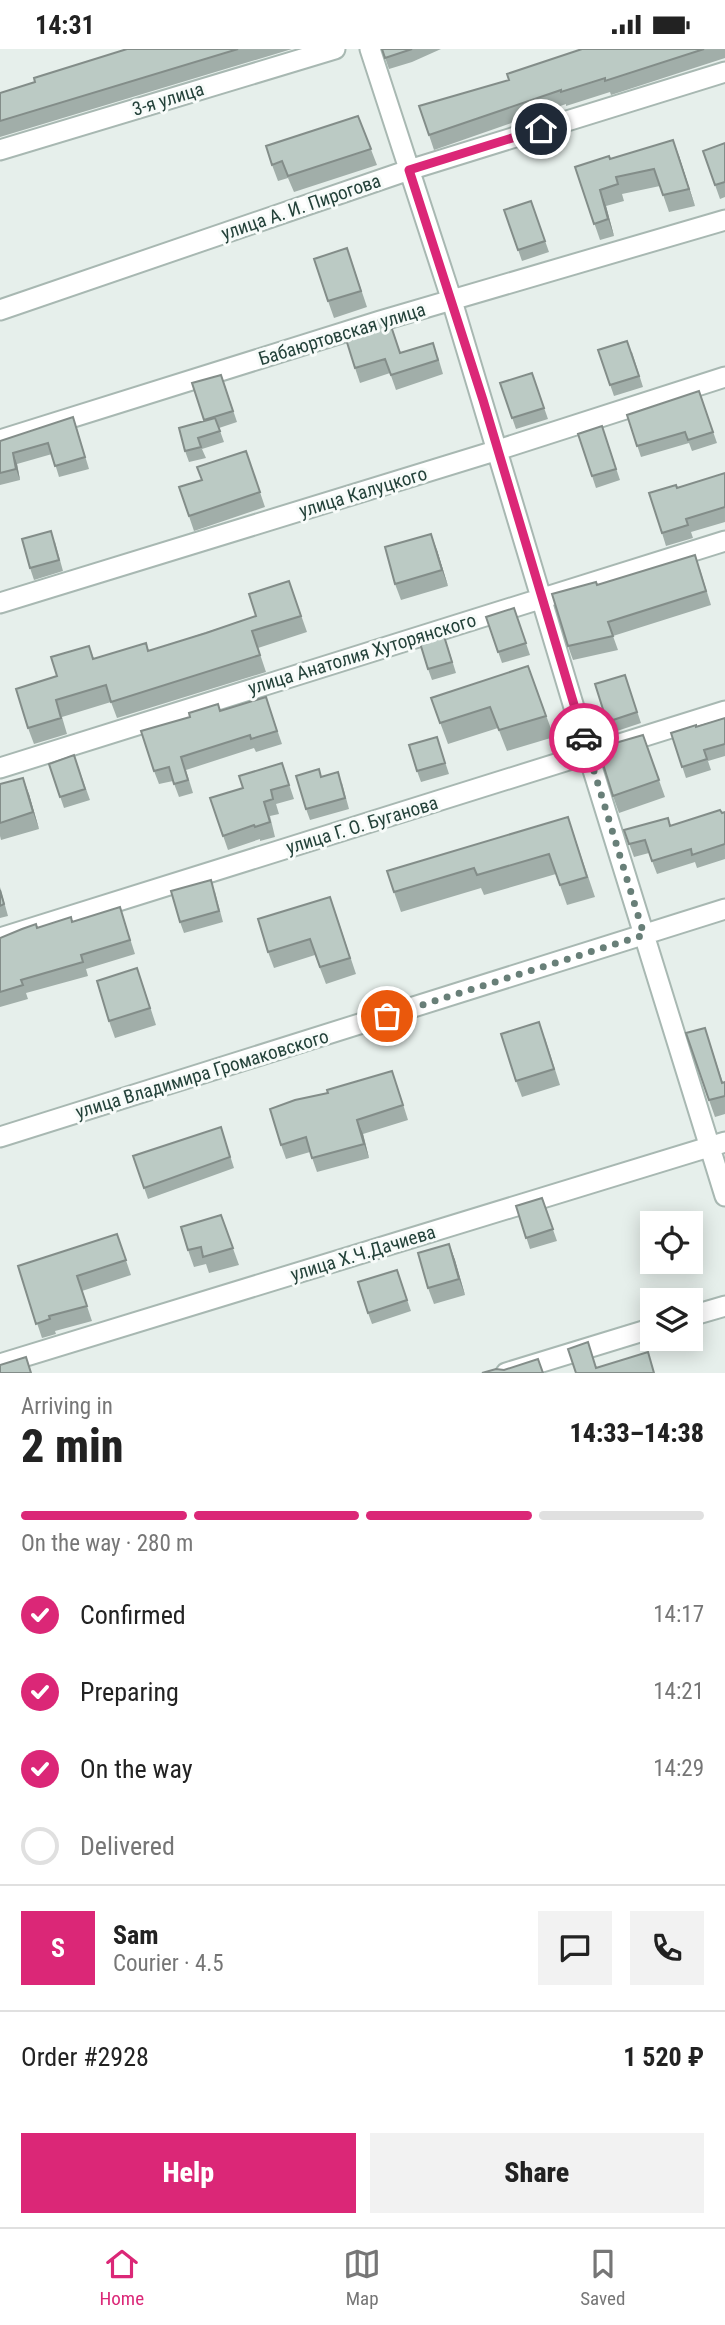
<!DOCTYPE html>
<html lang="en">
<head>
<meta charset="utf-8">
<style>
  body { margin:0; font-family:"Roboto Condensed",sans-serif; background:#f2f2f2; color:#222; height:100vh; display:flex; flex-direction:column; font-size:26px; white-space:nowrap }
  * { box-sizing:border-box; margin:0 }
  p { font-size:23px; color:#767676 }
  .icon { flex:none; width:38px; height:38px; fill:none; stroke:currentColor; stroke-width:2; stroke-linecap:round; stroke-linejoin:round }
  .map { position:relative; height:1324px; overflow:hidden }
  .panel { display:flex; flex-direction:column; background:#fff; flex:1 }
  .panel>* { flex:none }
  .tools { position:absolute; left:640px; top:1162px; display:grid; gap:14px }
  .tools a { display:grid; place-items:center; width:63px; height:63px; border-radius:0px; background:#fff; box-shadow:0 4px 18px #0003; font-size:35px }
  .pin { position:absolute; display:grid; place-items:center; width:60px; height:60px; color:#fff; margin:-30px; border:4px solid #fff; border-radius:50%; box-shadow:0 2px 7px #0007 }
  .courier { position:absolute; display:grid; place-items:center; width:70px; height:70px; margin:-35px; border:5px solid #db2777; border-radius:50%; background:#fff; color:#222; box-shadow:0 2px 9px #0007 }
  .summary em { font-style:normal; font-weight:800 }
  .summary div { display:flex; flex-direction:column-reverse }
  .summary { display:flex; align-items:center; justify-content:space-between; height:119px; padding:0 21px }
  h1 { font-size:46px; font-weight:800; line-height:52px }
  .bar { display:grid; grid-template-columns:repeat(4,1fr); gap:10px 7px; align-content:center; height:84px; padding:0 21px }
  .bar i { height:9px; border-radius:5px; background:#e0e0e0 }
  .bar .current { background:#db2777 }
  .bar p { grid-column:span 4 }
  .line { display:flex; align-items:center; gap:18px; padding:0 21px; border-top:2px solid #e0e0e0 }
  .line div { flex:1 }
  .round { display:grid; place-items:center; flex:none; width:74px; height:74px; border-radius:0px; background:#f2f2f2 }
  ol { padding:0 21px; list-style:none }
  li { display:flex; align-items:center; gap:21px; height:77px }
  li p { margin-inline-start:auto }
  li .icon { padding:7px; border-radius:50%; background:#db2777; color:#fff; stroke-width:4 }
  li:last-child { color:#767676 }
  li i { width:38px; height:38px; border:4px solid #e0e0e0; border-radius:50% }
  .button { display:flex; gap:14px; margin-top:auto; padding:14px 21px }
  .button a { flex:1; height:80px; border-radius:0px; background:#db2777; color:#fff; font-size:28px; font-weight:800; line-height:80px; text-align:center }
  .button a+a { background:#f2f2f2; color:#222 }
  .status { display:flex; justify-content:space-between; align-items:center; height:49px; padding:0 35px; background:#fff; direction:ltr }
  .status svg { height:19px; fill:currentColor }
  .menu { display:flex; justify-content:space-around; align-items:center; height:98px; border-top:2px solid #e0e0e0; background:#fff; font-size:19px; color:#767676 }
  .menu a { display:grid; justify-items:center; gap:4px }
  .menu .current { color:#db2777 }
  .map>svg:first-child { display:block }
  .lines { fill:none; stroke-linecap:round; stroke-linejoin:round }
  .minor-casing { stroke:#a8b8b2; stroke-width:23 }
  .minor { stroke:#fff; stroke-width:19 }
  .wall { fill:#a1aea9 }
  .shaded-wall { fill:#838d89 }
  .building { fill:#bbcac4; stroke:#838d89; stroke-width:2 }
  .done { stroke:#687f78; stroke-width:7; stroke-dasharray:0 12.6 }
  .route { stroke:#db2777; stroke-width:9 }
  .labels { text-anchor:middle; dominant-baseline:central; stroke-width:6; stroke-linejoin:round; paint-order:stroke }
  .street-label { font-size:19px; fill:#24423a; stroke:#f7fbf9 }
</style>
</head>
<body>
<div class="status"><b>14:31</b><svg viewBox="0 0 49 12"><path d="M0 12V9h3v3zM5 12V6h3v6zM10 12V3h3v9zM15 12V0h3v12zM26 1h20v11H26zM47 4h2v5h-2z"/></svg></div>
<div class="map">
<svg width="725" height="1324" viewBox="0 0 725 1324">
  <rect width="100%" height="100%" fill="#e6efeb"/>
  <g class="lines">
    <g class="minor-casing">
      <path id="minor" d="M370,0l82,252 136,453 137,442
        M0,101l335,-101
        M0,261l409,-140 316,-98
        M0,391l380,-119 345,-101
        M0,554l498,-153 227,-73
        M0,719l725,-227
        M0,889l725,-227
        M0,1088l725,-228
        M691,1267l34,-10
        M0,1315l725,-222
        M506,1324l147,-45"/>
    </g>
    <use href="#minor" class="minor"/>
  </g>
  <path class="wall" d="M127,0h165l-292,88v-44l35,-11z
    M382,0h59l-29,13 -23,7z
    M582,0h143v9l-114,37 -1,-3 -44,14v-2l-132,46 -5,-15 80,-55z
    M358,67l19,49 -83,27 -6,-14 -10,3 -6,-16z
    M725,94v54l-5,2 -17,-48z
    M679,107l16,50 -26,6 -9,-26 -38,8 2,7 -18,5 8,30 -14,4 -25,-73 36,-8z
    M531,152l18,51 -27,9 -18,-51z
    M353,216l14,42 -33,11 -6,-17z
    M388,268l12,36 38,4 5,17 -47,16 -6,-17 -30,10 -5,-15 18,-41z
    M598,301l34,2 11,35 -29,9z
    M532,324l16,46 -32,10 -16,-46z
    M192,334l33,3 12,36 -18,6 5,14 -22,7 4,9 -17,4 -4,-11 19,-30z
    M699,342l18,52 -25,8 -3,-8 -48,14 -14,-42z
    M602,377l18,54 -24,8 -18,-54z
    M77,380l12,40 -30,8 -7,-23 -35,10 3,16 -20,5v-44z
    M246,402l19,56 -71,24 -15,-44 23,-7z
    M725,424v49l-34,10 2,6 -27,8 -4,-13 15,-45z
    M55,493l8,29 -29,9 -4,-12z
    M437,501l11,36 -47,14 -6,-16z
    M700,520l11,36 -98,31 5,14 -45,10 -5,-14 29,-61z
    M289,532l18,51 -49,16 8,24 -149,46 -6,-16 -49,15 5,17 -33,10 -6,-16 29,-52 32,-30 5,13 55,-8 107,-35z
    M514,559l16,47 -28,8 -16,-46z
    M448,598l8,26 -24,7 -4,-11z
    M528,617l26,71 -47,14 -9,-23 -50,16 -17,-46z
    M625,626l16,48 -30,10 -16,-49z
    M266,648l16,47 -26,8 -2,-4 -68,22 7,23 -14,4 -6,-16 -14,3 -5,-13 66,-60z
    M725,669v38l-17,5 3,9 -25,8 -15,-45z
    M643,686l22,62 -46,16 -6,-17z
    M437,688l12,37 -28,8 -4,-11z
    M74,706l16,45 -26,8 -15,-44z
    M282,714l12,36 -18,5 3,10 -9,2 5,21 -15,4v-2l-32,11 -18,-52 33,-10z
    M342,734l7,26 -39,11 -4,-11z
    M0,735l29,10 10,35 -38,11 -1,-4z
    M725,763v47l-28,9 -2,-6 -38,12 -8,-21 -15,4 -10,-27 46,-4z
    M568,768l27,80 -28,8 -11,-31 -72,21 -3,-7 -80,24 -7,-20z
    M0,838l8,29 -8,2z
    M215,843l8,30 -39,11 -4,-11z
    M120,858l15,47 -49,15 2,7 -62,17 2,6 -28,8v-69l37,-10 35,-6z
    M336,865l20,60 -30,10 -11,-29 -41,13 -6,-16z
    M143,936l13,40 -41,13 -6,-17z
    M705,979l18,55 2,-1v32l-10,3 -6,-17z
    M545,989l15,47 -38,12 -6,-16z
    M397,1036l11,35 -45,14 6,24 -52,14 -7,-20 -24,7 -5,-14 47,-52z
    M221,1078l13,41 -86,31 -15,-43z
    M542,1149l15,43 -27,8 -14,-43z
    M221,1166l18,50 -30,8 -3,-9 -12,3 -6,-17z
    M117,1185l14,41 -49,16 10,30 -37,10 1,3 -14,4 -24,-72z
    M449,1195l6,16 10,35 -31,9 -6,-16z
    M397,1221l14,41 -39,13 -4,-11z"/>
  <path class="shaded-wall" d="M673,91l6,16 16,50 -6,-17z
    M600,141l6,16 8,30 -6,-17z
    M13,404l4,11 3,16 -4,-11z
    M431,485l6,16 11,36 -6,-16z
    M23,729l6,16 10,35 -6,-17z
    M357,1071l6,14 6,24 -5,-14z
    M449,1195l6,16 10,35 -6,-16z"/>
  <path class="building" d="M127,0h111l-238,72v-28l35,-11 -1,-4z
    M382,0h30l-27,9z
    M582,0h122l-99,32v-3l-44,14v-2l-132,45 -10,-29 90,-26 -2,-6z
    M358,67l13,33 -83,27 -6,-15 -10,4 -6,-19z
    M673,91l16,49 -26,6 -9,-26 -38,8 2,7 -18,6 8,29 -14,5 -19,-57 34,-11 1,3z
    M725,94v39l-10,3 -12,-34z
    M531,152l14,40 -27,9 -14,-40z
    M347,199l14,43 -33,10 -14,-42z
    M388,268l12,36 33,-10 5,17 -47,15 -6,-16 -30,9 -10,-32 28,-9 -2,-5z
    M627,292l12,35 -29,9 -12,-35z
    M532,324l12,35 -32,10 -12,-35z
    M221,326l12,36 -29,9 -12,-37z
    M699,342l14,41 -25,8 -3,-8 -48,14 -10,-31z
    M73,368l12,40 -30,9 -7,-23 -35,10 3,16 -16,4v-32z
    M215,369l5,13 -22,7 3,9 -16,4 -6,-23z
    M602,377l14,43 -24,7 -14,-42z
    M246,402l14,41 -71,24 -10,-29 23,-7 -5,-13z
    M725,424v34l-39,12 2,6 -26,8 -13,-40 27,-8 1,3z
    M51,482l8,29 -29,8 -8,-29z
    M431,485l11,36 -47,14 -10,-37z
    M695,506l11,36 -98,31 5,14 -45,10 -16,-52 44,-12 1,3z
    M289,532l12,35 -49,15 8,24 -149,47 -5,-17 -50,15 5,18 -33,10 -12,-39 41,-13 -6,-19 38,-11 4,13 53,-16 2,8 58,-18 50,-17 -7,-22z
    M514,559l12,35 -28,9 -12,-35z
    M444,587l8,26 -24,7 -8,-26z
    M528,617l18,50 -47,14 -9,-23 -50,16 -9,-25z
    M625,626l12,37 -30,10 -12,-38z
    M266,648l11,34 -26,8 -1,-4 -69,22 7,23 -14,4 -5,-17 -15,4 -13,-40 49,-14 -1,-4 29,-9 2,7z
    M725,669v26l-21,6 3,9 -25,8 -11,-34 25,-8v2z
    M643,686l16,45 -46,16 -15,-48z
    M437,688l8,26 -28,8 -8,-26z
    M74,706l11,34 -25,8 -11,-33z
    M282,714l7,22 -18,5 2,9 -9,3 6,20 -15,5 -1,-2 -31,11 -13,-38 33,-10 -4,-12z
    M319,720l2,8 17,-5 7,26 -39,11 -10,-33z
    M23,729l10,34 -33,11v-39z
    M720,761l2,3 3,-1v32l-33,11 -1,-6 -39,12 -7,-21 -16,4 -5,-14 44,-12 2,8z
    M568,768l19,60 -27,8 -11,-31 -72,21 -3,-7 -80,24 -7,-21z
    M211,831l8,31 -39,11 -9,-31z
    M0,841l4,14 -4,2z
    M330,848l20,61 -30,9 -10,-28 -42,13 -10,-33z
    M120,858l10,33 -49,15 2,7 -62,18 2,5 -23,7v-54l22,-9 14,-5 1,4 34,-11 1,5z
    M137,919l13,40 -41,13 -12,-40z
    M539,973l15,47 -38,12 -15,-47z
    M705,979l17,55 3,-1v14l-16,4 -23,-67z
    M392,1022l11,34 -46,15 7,24 -52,14 -6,-21 -25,8 -11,-36 25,-9 33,-7 -1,-3z
    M221,1078l9,30 -86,31 -11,-32z
    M542,1149l11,31 -27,9 -10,-32z
    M221,1166l12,33 -30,9 -2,-10 -13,3 -7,-23z
    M117,1185l9,26 -49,16 10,30 -38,10 1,3 -14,5 -18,-58z
    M449,1195l10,35 -31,9 -10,-35z
    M397,1221l10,30 -39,13 -10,-31z
    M588,1293l8,26 52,-16 6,21h-78l-8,-24z
    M26,1308l5,16h-31v-8z
    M538,1310l5,14h-61l14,-4 8,1z"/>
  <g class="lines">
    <path class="done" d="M387,967l257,-81 -60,-197"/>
    <path class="route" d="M541,80l-132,41 74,230 101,338"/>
  </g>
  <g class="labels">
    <g class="street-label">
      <text transform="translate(168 50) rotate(-17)">3-я улица</text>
      <text transform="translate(301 158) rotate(-19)">улица А. И. Пирогова</text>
      <text transform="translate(342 285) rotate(-17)">Бабаюртовская улица</text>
      <text transform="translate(363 443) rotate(-17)">улица Калуцкого</text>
      <text transform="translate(362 605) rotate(-17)">улица Анатолия Хуторянского</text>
      <text transform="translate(362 776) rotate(-17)">улица Г. О. Буганова</text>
      <text transform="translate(202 1025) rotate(-17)">улица Владимира Громаковского</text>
      <text transform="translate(363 1204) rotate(-17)">улица Х.Ч.Дачиева</text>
    </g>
  </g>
</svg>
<div class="tools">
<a><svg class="icon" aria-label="locate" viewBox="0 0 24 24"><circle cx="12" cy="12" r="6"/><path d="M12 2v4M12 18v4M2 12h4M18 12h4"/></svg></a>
<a><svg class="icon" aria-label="layers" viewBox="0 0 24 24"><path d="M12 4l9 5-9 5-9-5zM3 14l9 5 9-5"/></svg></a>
</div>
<div class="pin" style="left:387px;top:967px;background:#ea580c"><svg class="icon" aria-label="bag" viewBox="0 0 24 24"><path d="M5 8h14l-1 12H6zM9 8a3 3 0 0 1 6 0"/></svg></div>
<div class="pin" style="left:541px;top:80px;background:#1f2937"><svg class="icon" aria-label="home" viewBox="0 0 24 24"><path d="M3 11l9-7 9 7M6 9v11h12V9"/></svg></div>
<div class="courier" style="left:584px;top:689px"><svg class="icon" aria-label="car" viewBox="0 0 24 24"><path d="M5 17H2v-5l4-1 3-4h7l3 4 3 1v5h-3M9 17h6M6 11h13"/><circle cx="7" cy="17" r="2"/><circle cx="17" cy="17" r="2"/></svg></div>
</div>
<section class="panel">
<div class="summary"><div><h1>2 min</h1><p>Arriving in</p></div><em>14:33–14:38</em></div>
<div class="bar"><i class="current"></i><i class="current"></i><i class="current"></i><i></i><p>On the way · 280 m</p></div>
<ol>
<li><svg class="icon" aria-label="check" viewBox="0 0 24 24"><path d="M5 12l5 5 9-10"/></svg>Confirmed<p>14:17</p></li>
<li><svg class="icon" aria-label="check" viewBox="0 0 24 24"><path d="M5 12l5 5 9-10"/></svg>Preparing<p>14:21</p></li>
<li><svg class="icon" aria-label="check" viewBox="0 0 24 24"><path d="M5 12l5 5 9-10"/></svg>On the way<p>14:29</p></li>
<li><i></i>Delivered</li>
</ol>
<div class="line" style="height:126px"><b class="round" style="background:#db2777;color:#fff">S</b><div><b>Sam</b><p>Courier · 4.5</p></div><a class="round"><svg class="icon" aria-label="chat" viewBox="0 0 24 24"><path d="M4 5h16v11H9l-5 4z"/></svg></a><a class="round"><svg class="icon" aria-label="phone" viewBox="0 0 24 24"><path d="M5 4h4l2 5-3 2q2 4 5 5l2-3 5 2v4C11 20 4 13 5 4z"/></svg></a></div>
<div class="line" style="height:91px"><div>Order #2928</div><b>1 520 ₽</b></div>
<div class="button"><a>Help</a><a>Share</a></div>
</section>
<nav class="menu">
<a class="current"><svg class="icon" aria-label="home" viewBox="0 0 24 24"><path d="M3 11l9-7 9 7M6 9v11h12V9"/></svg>Home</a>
<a><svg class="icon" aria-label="map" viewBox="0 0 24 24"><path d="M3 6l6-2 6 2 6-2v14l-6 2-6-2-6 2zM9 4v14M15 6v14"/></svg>Map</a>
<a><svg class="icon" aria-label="saved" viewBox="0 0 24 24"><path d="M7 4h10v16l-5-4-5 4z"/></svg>Saved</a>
</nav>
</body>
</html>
